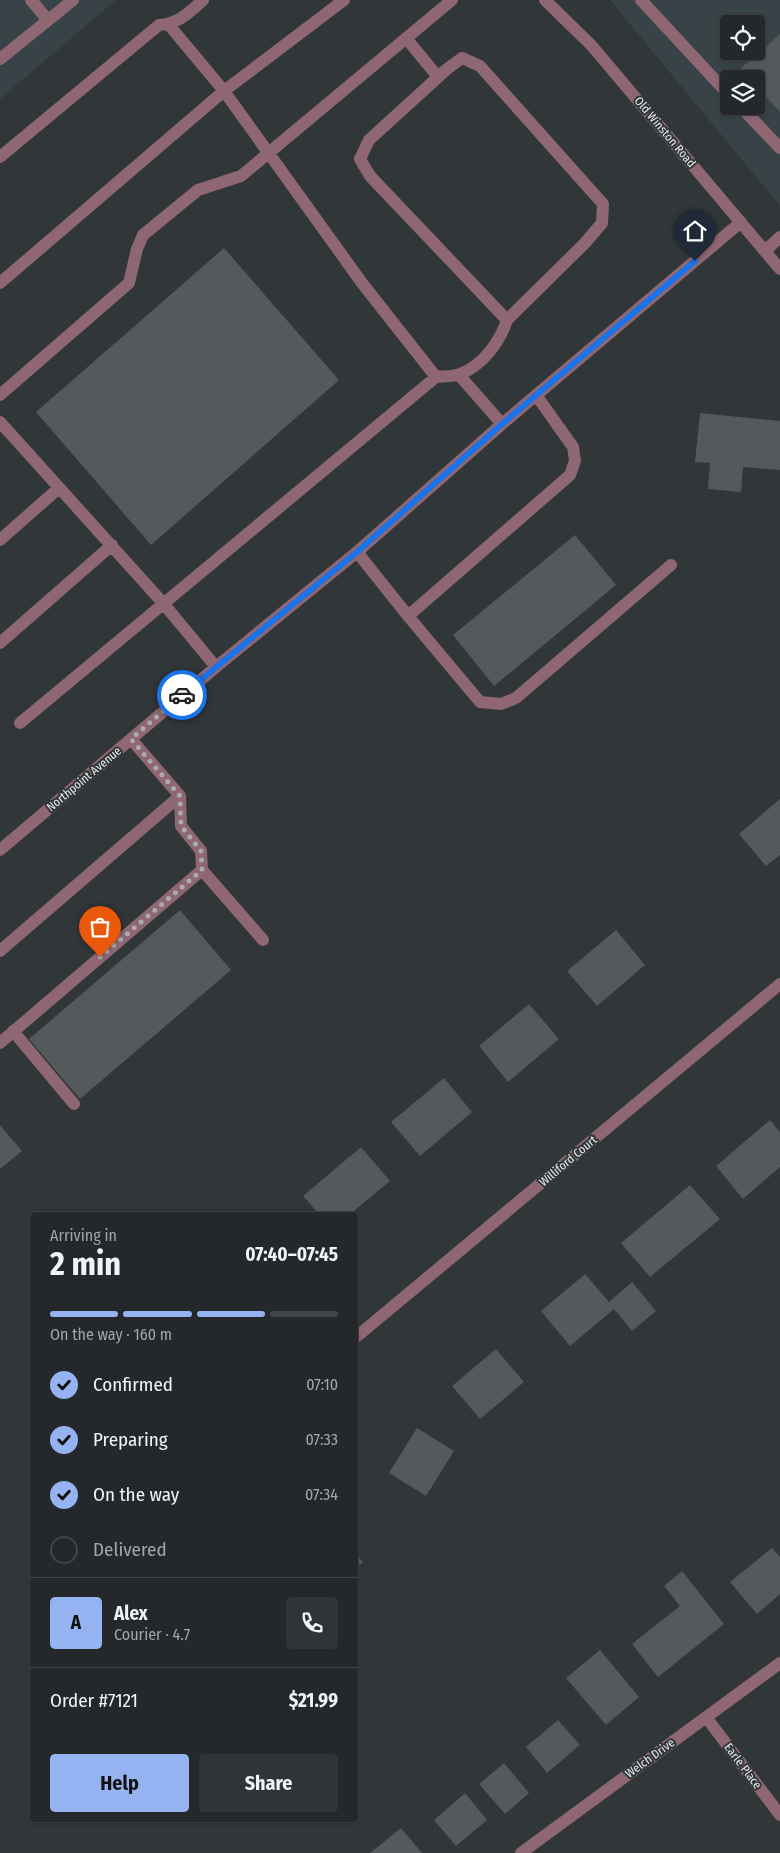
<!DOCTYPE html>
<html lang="en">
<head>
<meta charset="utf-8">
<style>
  body { margin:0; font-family:"Fira Sans Condensed",sans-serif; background:#313436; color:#f1f3f6; height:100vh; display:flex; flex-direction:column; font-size:19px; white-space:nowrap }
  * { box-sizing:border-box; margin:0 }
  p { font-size:16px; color:#a3a6a8 }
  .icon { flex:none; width:28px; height:28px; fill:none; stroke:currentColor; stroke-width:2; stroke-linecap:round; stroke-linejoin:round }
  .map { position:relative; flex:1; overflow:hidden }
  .side { position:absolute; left:30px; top:1212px; width:328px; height:610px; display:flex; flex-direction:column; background:#25282a; border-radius:5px; box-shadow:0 1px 4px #0004,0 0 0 1px #424447 }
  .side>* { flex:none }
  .fabs { position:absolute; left:720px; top:15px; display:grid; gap:10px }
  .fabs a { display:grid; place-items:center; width:45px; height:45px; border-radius:5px; background:#25282a; box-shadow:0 1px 4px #0004,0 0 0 1px #424447; font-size:25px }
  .pin { position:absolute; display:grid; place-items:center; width:42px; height:42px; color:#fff; margin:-51px -21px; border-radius:50% 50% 50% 0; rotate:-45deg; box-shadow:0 0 5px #0007 }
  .pin .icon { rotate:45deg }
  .courier { position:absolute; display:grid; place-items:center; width:50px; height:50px; margin:-25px; border:4px solid #1a73e8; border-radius:50%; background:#fff; color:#222; box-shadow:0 1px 6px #0007 }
  .head em { font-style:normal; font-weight:700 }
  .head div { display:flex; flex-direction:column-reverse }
  .head { display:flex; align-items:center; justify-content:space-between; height:85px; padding:0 20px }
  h1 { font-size:32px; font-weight:700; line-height:38px }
  .bar { display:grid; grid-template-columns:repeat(4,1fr); gap:8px 5px; align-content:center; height:60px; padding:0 20px }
  .bar i { height:6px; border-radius:4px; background:#424447 }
  .bar .current { background:#95b2f1 }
  .bar p { grid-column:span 4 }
  .line { display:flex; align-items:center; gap:12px; padding:0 20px; border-top:1px solid #424447 }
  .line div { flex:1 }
  .round { display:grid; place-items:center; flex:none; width:52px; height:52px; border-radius:5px; background:#313436 }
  ol { padding:0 20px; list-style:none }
  li { display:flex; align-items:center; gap:15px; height:55px }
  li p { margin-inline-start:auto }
  li .icon { padding:5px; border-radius:50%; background:#95b2f1; color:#111; stroke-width:4 }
  li:last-child { color:#a3a6a8 }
  li i { width:28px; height:28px; border:2px solid #424447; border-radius:50% }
  .primary-button { display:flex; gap:10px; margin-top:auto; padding:10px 20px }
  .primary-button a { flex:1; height:58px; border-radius:5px; background:#95b2f1; color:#111; font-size:20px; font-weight:700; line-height:58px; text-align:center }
  .primary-button a+a { background:#313436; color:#f1f3f6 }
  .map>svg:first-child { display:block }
  .built { fill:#384347; fill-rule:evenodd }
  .building { fill:#54595b }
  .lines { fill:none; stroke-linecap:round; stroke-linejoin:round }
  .minor { stroke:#8f6772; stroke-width:12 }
  .done { stroke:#a8acad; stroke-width:5; stroke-dasharray:0 9 }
  .route { stroke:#1a73e8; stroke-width:6 }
  .labels { text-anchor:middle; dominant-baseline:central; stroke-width:4; stroke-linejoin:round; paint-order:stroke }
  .street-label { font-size:12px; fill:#e8ebec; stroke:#313638 }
</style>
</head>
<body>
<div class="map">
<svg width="780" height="1853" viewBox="0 0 780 1853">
  <rect width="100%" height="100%" fill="#313638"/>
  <path class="built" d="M0,0h116l-116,99z
    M610,0h170v206zM729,24h27v27h-27zM729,79h27v27h-27z"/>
  <path class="building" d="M780,34v78l-24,-26v-7h-6l-9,-11z
    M224,248l115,132 -188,165 -115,-133z
    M700,413l80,8v49l-37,-3 -2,25 -33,-3 2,-26 -15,-1z
    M575,535l41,50 -122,101 -41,-51z
    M780,799v56l-14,11 -27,-32z
    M180,910l51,60 -151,129 -51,-60z
    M616,930l29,35 -48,41 -30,-35z
    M529,1004l30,35 -51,43 -29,-36z
    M444,1078l28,34 -52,44 -29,-34z
    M770,1120l10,12v35l-37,32 -27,-33z
    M0,1125l22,26 -22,18z
    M361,1147l29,34 -41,34h-29l-17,-19z
    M690,1185l30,34 -70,58 -29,-34z
    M585,1274l24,28 23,-20 24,29 -24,20 -18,-22 -44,37 -29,-35z
    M496,1349l28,33 -44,37 -28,-33z
    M417,1428l37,23 -28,45 -37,-23z
    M772,1548l8,9v37l-23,20 -27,-32z
    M355,1553l8,9 -8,7z
    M682,1571l42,53 -66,53 -26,-33 48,-38 -16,-20z
    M600,1650l39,47 -33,28 -40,-47z
    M558,1720l22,25 -33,28 -21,-26z
    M504,1763l25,30 -24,21 -26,-30z
    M465,1793l22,27 -31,26 -22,-26z
    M401,1828l21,25h-52z"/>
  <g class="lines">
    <path class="minor" d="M31,0l17,20
      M545,0l47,46 188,223
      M641,0l88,95
      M406,38l32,39
      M0,59l73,-59
      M740,106l40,42
      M0,157l159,-132c19,-1 31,-13 44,-25
      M765,251l15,-14
      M0,283l224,-192 120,-91
      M459,375l43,49
      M436,377c8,-1 17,0 24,-3 22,-8 40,-32 47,-54l78,-77 17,-20 1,-19 -123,-138 -18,-8 -15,11 -78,71 -9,19 10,17 137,144
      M0,395l129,-112 8,-34 6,-14 55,-45 43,-14 211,-176
      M0,422l163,181 53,64
      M0,540l59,-52
      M357,552l51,64 162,-141 5,-14 -2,-14 -37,-52
      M408,616l72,86 21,2 15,-6 155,-133
      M0,643l112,-98
      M20,723l416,-346 -74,-94 -138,-192 -55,-66
      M0,850l216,-183 141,-115 145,-128 239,-202
      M202,870l61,70
      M0,951l180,-155
      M13,1031l61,73
      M0,1043l202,-173 -1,-19 -20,-25 -1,-30 -49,-57
      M355,1338l425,-354
      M706,1717l74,98
      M521,1853l259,-190"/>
  </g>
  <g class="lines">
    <path class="done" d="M100,957l102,-87 -1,-19 -20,-25 -1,-30 -49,-57 51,-44"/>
    <path class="route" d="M182,695l175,-143 145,-128 193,-163"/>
  </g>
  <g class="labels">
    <g class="street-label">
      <text transform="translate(665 132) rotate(50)">Old Winston Road</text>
      <text transform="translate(84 779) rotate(-40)">Northpoint Avenue</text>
      <text transform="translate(568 1161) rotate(-40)">Williford Court</text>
      <text transform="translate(650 1758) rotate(-36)">Welch Drive</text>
      <text transform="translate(743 1766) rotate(53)">Earle Place</text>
    </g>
  </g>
</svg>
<div class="fabs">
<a><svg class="icon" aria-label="locate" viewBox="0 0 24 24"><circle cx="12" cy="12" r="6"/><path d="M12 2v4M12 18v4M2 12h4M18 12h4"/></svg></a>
<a><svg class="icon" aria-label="layers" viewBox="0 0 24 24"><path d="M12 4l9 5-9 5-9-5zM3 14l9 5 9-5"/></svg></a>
</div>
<div class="pin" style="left:100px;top:957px;background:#ea580c"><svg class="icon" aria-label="bag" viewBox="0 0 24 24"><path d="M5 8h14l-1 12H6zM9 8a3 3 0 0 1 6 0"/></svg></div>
<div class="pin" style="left:695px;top:261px;background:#1f2937"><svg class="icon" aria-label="home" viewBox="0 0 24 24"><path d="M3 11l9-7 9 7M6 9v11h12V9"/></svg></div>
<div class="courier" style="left:182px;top:695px"><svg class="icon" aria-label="car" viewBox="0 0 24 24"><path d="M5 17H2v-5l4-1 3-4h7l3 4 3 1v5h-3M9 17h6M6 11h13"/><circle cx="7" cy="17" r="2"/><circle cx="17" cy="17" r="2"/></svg></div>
<section class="side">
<div class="head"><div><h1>2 min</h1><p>Arriving in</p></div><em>07:40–07:45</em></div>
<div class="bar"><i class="current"></i><i class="current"></i><i class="current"></i><i></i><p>On the way · 160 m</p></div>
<ol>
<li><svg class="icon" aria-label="check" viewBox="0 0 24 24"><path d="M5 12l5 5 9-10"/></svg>Confirmed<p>07:10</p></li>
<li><svg class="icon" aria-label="check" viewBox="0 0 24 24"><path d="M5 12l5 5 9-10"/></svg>Preparing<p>07:33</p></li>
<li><svg class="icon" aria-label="check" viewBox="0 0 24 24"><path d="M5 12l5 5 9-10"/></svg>On the way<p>07:34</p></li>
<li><i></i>Delivered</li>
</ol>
<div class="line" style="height:90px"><b class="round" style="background:#95b2f1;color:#111">A</b><div><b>Alex</b><p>Courier · 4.7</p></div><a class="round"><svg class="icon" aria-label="phone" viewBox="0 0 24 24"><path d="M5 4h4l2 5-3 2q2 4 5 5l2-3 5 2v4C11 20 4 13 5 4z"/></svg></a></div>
<div class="line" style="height:65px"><div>Order #7121</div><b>$21.99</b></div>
<div class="primary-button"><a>Help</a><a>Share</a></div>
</section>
</div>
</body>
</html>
